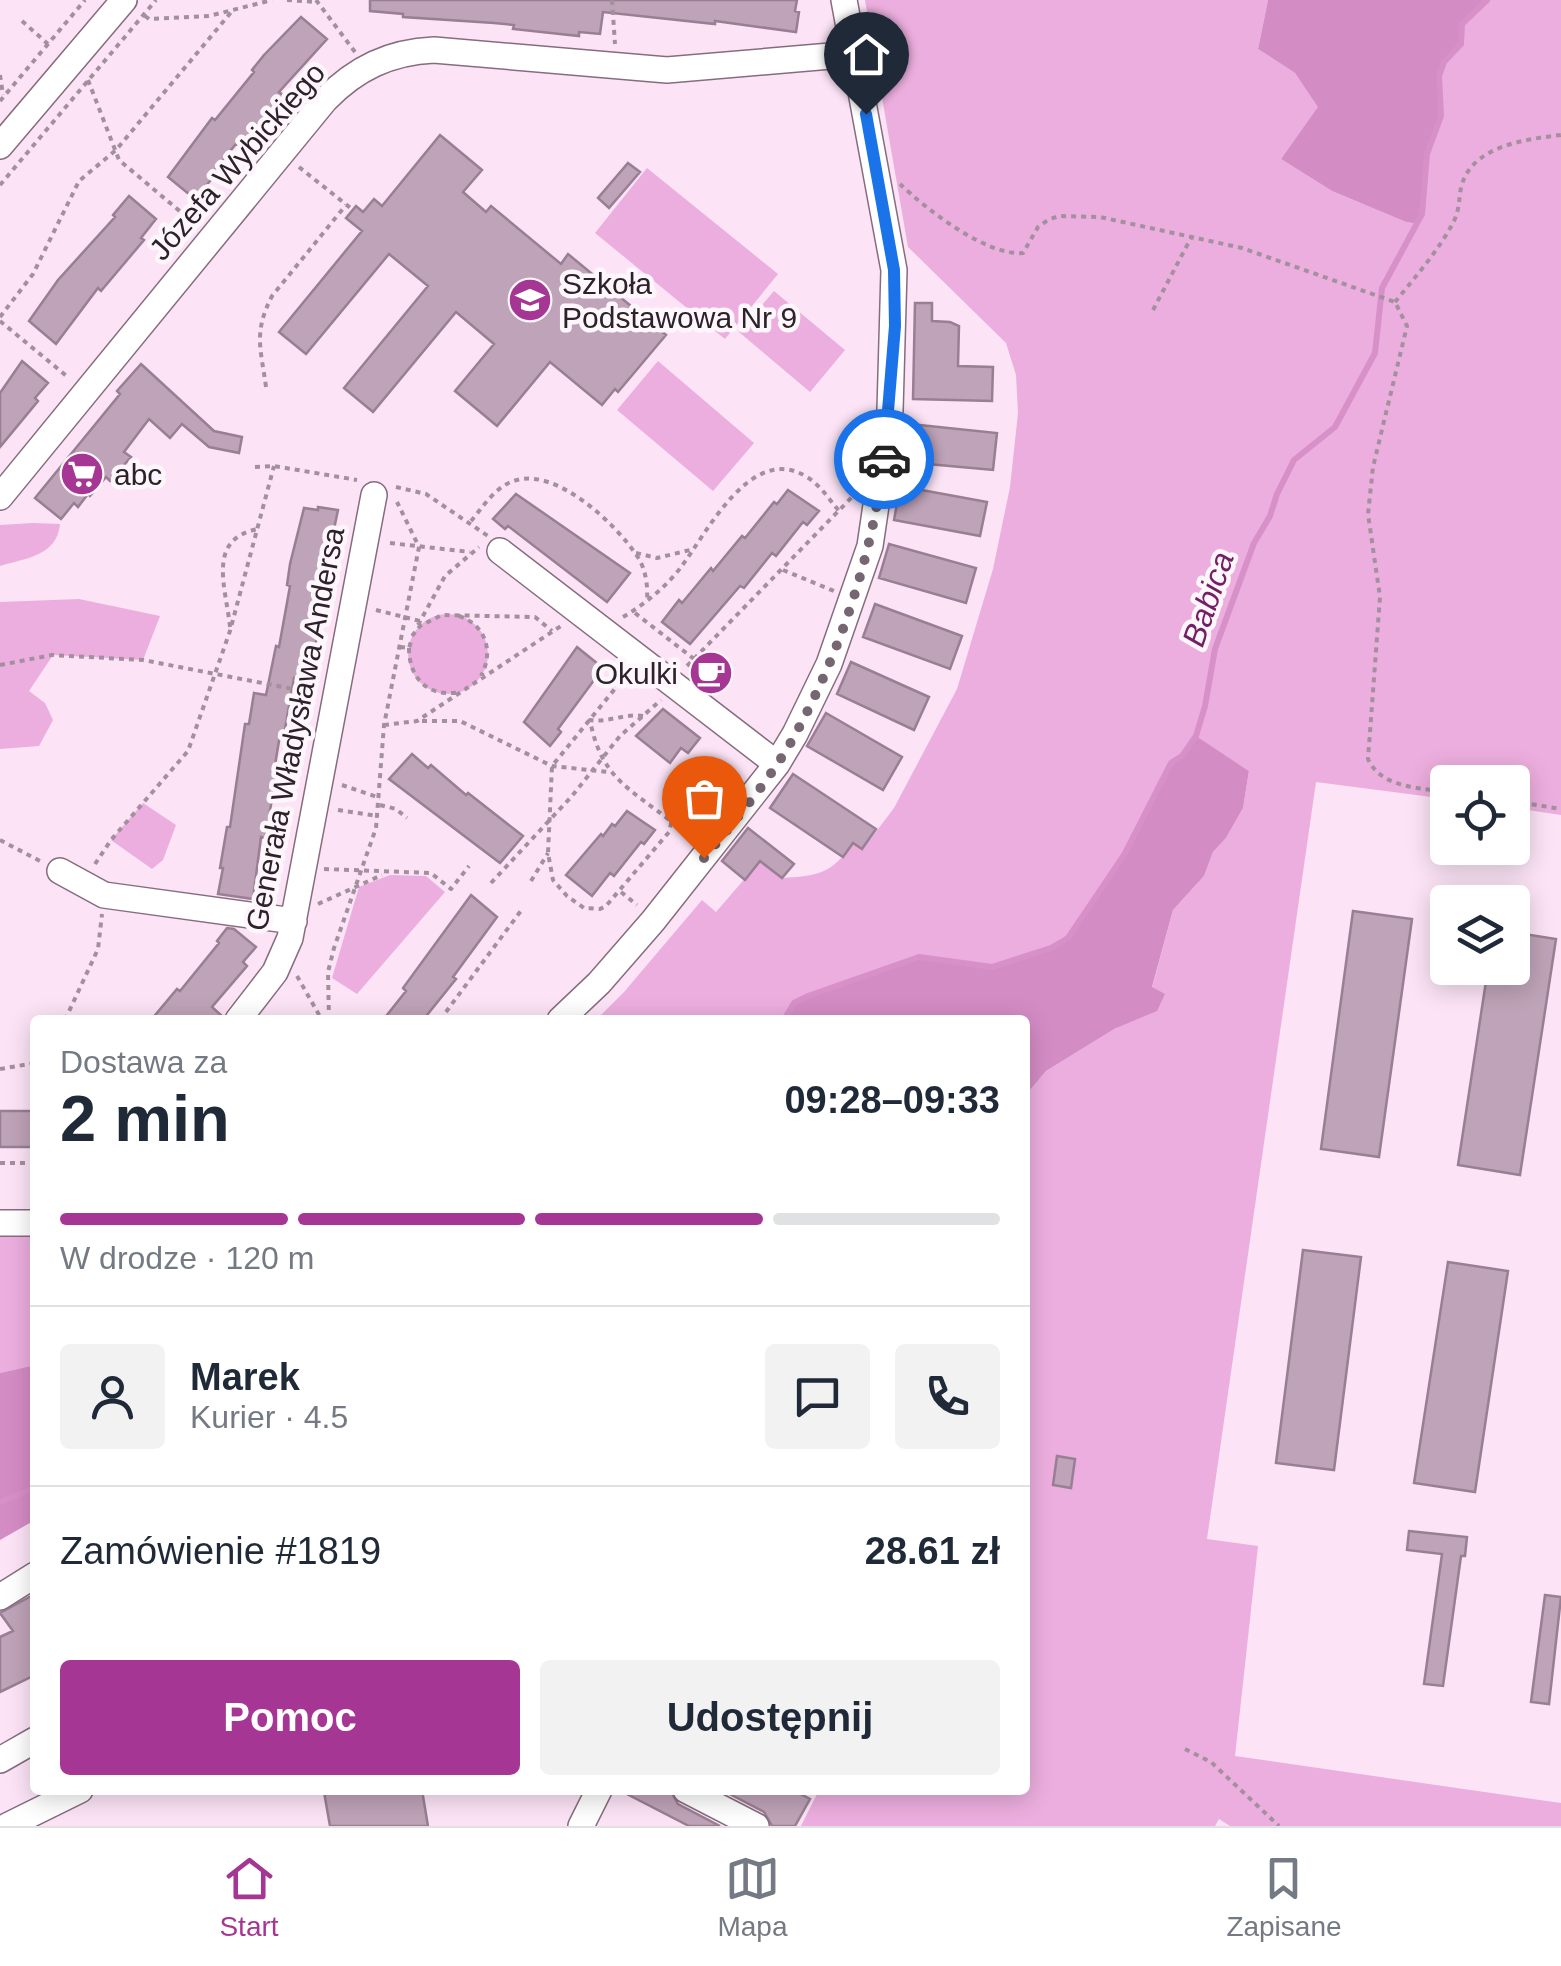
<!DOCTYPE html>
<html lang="pl">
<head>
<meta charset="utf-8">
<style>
  body { margin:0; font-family:Arial,sans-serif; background:#f2f2f3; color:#1f2937; height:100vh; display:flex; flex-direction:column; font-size:38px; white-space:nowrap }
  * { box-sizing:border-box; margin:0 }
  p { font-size:32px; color:#747a83 }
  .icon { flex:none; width:55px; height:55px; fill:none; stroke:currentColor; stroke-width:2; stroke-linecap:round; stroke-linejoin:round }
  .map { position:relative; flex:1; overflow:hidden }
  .sheet { position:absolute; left:30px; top:1015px; width:1000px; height:780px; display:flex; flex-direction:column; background:#fff; border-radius:10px; box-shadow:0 5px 25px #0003 }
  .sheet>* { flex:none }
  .tools { position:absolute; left:1430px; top:765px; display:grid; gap:20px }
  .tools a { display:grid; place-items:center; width:100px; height:100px; border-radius:10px; background:#fff; box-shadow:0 5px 25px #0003; font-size:50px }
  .pin { position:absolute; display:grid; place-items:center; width:85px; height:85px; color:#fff; margin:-102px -42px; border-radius:50% 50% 50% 0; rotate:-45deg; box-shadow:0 0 10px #0007 }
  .pin .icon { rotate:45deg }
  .courier { position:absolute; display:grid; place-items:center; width:100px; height:100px; margin:-50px; border:8px solid #1a73e8; border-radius:50%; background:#fff; color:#222; box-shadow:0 2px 12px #0007 }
  .head em { font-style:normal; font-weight:600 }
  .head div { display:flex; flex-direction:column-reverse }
  .head { display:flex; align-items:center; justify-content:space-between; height:170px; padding:0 30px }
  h1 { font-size:65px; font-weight:600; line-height:75px }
  .bar { display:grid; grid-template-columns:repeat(4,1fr); gap:15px 10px; align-content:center; height:120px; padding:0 30px }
  .bar i { height:12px; border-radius:8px; background:#e0e1e3 }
  .bar .on { background:#a63694 }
  .bar p { grid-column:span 4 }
  .line { display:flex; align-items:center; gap:25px; padding:0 30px; border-top:2px solid #e0e1e3 }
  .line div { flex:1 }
  .round { display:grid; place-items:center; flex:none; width:105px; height:105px; border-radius:10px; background:#f2f2f3 }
  .button { display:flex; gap:20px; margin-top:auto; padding:20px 30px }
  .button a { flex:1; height:115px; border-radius:10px; background:#a63694; color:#fff; font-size:40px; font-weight:600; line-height:115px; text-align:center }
  .button a+a { background:#f2f2f3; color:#1f2937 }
  .dock { display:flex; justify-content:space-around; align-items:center; height:140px; border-top:2px solid #e0e1e3; background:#fff; font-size:28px; color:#747a83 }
  .dock a { display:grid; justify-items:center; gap:5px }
  .dock .on { color:#a63694 }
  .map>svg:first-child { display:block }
  .green { fill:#ecaede }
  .forest { fill:#d48cc5 }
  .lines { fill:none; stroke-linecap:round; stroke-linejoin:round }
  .stream { stroke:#d890c9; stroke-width:6 }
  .building { fill:#bfa3b8; stroke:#997f93; stroke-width:2.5 }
  .minor-casing { stroke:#866c7f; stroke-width:28 }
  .path { stroke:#a3909e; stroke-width:4; stroke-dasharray:5 5; stroke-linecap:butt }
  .minor { stroke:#fff; stroke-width:25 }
  .done { stroke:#756671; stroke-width:10; stroke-dasharray:0 18 }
  .route { stroke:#1a73e8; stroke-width:12 }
  .labels { text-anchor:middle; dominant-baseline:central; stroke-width:9; stroke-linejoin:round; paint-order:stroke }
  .street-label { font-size:30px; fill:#2d222a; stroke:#fdf7fc }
  .poi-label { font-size:30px; fill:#2d222a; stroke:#fdf7fc; text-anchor:start }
  .water-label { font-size:32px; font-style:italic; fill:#731f66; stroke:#fdf7fc }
</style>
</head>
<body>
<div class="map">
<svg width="1561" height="1826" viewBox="0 0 1561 1826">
  <rect width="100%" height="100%" fill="#fce4f6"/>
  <path class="green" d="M865,0h403l-10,49 37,24 24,34 -38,52 51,32 74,31 12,2 21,-148 5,-14 18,-23v-15l25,-24h74v815l-48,-7 -1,-26h-64l-1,17 -131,-17 -109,757 51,7 -23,210 326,47v23h-331l-11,-7 -4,7h-414l18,-36h206v-401l4,-7 -4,-3v-283l21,-25 70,-43 36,-40 21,-78 31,-34 9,-24 13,-14 17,-30 6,-37 -54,-35 -47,68 -24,51 -56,83 -17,10 -59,19 -73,-10 -125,46 -10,17h-188l28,-28 78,-92 14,12 44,-51 22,17c35,-2 50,-4 71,-35l10,6 31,-41 63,-119 36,-120 17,-82 8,-74 -2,-38 -10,-32 -98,-96z
    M647,168l131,106 -53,65 -130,-106z
    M774,291l71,59 -35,42 -71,-60z
    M658,361l96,82 -41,48 -96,-81z
    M32,523l28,1c-3,32 -34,34 -60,42v-41z
    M79,599l81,17 -17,44 -90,-5 -24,36 16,12 8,17 -14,26 -39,3v-147z
    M408 654a40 40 0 1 1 80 0a40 40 0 1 1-80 0Z
    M143,803l33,22 -13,35 -11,9 -41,-29z
    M390,875l36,1 19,16 -88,102 -25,-16 27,-91z
    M35,1236v129l-35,8v-136z"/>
  <path class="forest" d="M1268,0h219l-25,23 -1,21 -17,18 -5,14 2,40 -14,38 -8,70 -13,-2 -74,-31 -51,-32 37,-52 -23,-34 -37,-24z
    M1196,736l53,35 -6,37 -17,30 -13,14 -9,24 -31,34 -21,77 13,7 -8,17 -41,17 -70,43 -21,25v-76h-241l10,-17 14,-7 111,-39 73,10 59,-19 17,-10 56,-83 47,-92 11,-7z
    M35,1365v155l-35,20v-167z"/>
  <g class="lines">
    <path class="stream" d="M784,1020l10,-17 14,-7 111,-39 73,10 59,-19 17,-10 56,-83 47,-92 11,-7 14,-20 9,-30 10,-57 39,-106 16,-27 7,-22 17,-34 41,-33 40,-74 7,-65 40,-74 5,-60 14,-38 -2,-40 5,-14 17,-18 1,-20 25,-24
      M0,1502l35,-14"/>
  </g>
  <path class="building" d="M370,0h427l-2,11 4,1 -3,20 -81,-11v3l-112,-12 -3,22 -21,-2v4l-66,-7 1,-4 -20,-2 -91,-6v-3l-33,-3z
    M301,17l26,22 -48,53 4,3 -44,51 -3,-2 -23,28 2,3 -20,24 -27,-22 44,-59 3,2 39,-48 -2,-2 12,-15z
    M440,135l42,35 -19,22 23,20 5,-6 70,58 7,-10 98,81 -48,57 -3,-3 -13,16 -52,-43 -53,64 -42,-35 39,-47 -38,-32 -83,100 -29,-24 84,-102 -39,-32 -83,100 -27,-22 83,-101 -16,-13 10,-12 7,6 11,-13 8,7z
    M628,163l12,9 -31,36 -11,-10z
    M129,196l27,23 -15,19 3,2 -43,51 -3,-3 -42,56 -27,-23 29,-41 57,-63 -2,-2z
    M915,303h17v18l18,1 9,4 -1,40 35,1 -1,34 -79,-2z
    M22,361l26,22 -13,15 3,3 -38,46v-54z
    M141,364l73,67 28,6 -3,16 -30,-6 -27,-23 -12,14 -21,-19 -25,33 7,5 -21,24 -4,-4 -16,19 -2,-2 -10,13 -4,-4 -13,16 -26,-21 85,-104 -3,-3z
    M910,424l87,9 -4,37 -87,-8z
    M900,486l87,16 -7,34 -86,-16z
    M788,490l31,21 -12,14 -4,-3 -27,34 -4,-3 -28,35 -4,-2 -50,58 -28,-22 17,-22 3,3 29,-35 2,3 29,-35 3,2 29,-36 3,2z
    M516,494l114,79 -23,29 -99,-76 -3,3 -12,-10z
    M318,507l20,3 -17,81h4l-16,90 -15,-3 -10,57h-4l-6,36 3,1 -12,66 -4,-1 -8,62 -35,-5 5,-26h-3l7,-41h3l15,-103h4l5,-31 12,2 10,-49 3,1 11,-61 -3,-1 3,-21 14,-56 14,2z
    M889,544l87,24 -10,35 -87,-25z
    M875,604l87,32 -12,33 -87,-32z
    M577,647l26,21 -45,61 3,3 -11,14 -26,-24z
    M851,662l78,35 -15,33 -77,-36z
    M663,709l37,29 -12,15 -7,-5 -11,15 -34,-27z
    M826,713l76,44 -19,33 -76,-44z
    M412,754l16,14 3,-3 35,30 2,-2 55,43 -23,27 -111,-84z
    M793,774l83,55 -14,20 -9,-6 -10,14 -73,-49z
    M627,811l28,19 -11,14 -3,-2 -27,34 -4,-3 -18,23 -26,-21 35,-41 2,2 9,-12 3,2z
    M748,828l46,36 -12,14 -22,-17 -15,19 -23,-19z
    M471,895l26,22 -44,60 3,2 -33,41h-40l23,-29 -3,-3z
    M1353,911l59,8 -33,238 -58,-8z
    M227,928l7,1 22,18 -13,15 4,4 -35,41 10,9v4h-71l26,-31 3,2 39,-48 -2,-2z
    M1512,932l44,7 -36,236 -62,-10 30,-197h24z
    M0,1111h35v36h-35z
    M1303,1250l58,7 -27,213 -58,-7z
    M1448,1262l60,9 -33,221 -61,-9z
    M1057,1456l18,3 -4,29 -18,-3z
    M1409,1531l58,6 -2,19h-4l-18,130 -19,-2 18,-130 -35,-4z
    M35,1594v81l-35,17v-55l13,-6 -13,-18z
    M1545,1595l16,2 -12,107 -18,-2z
    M337,1790h85l6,36h-98l-6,-34z
    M619,1790h51l8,14 42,22h-31z
    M722,1790h71l17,9 -15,27h-23l-8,-14z"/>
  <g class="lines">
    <g class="minor-casing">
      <path id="minor" d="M0,146l124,-146
        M0,497l325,-397c31,-32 65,-48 109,-50l233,20 187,-16
        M500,551l277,213
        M60,871l44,24 190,26
        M238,1020l37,-48 15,-34 84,-443
        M560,1020l39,-37 54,-62 124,-157 18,-30 34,-70 41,-118 20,-136 4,-140 -50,-270
        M0,1223h35
        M0,1597l35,-22
        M0,1760l35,-20
        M686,1790l70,36
        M7,1826l73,-36
        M581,1826l18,-36"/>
    </g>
    <path class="path" d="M287,0l30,2
      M316,0l39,52
      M612,0l3,44
      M145,16l4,3 60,-3 63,-16
      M22,21l26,23
      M0,75l3,20
      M88,80l31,80 76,64
      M0,101l85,-101
      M299,167l54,43
      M900,184c26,25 86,72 123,69l15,-26 10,-7 11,-4 41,1 142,31 153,54 12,24 -34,141 -5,47 12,83 -12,162c13,29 52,29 80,33
      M0,185l156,-185
      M1395,302c21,-26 44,-52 59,-81 7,-16 4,-23 8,-37 12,-39 66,-45 99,-49
      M1153,310l39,-74
      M0,317l33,-43 46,-93 37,-31 117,-140
      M0,321l69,57
      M266,387c-5,-38 -13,-54 6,-91l74,-91
      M255,467l19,-1 83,14
      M396,487l30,7 62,42
      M471,521c13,-15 25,-36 46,-41 41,-11 99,44 120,76 9,13 11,30 10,45
      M390,543l80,9
      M636,553l21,5 33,-8
      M783,570l51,21
      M376,610l44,11
      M635,613l59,46
      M459,616c27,9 35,36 22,60
      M623,617c22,-13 43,-30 58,-50 26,-34 70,-125 126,-90 13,8 22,22 32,34
      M418,625l27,-49 34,-29
      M230,627c-4,-40 -24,-88 28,-98
      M412,636l8,-10 22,-11 93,2 17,14
      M400,647l9,1 3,-10
      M409,648c0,31 20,50 51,44
      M0,665l52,-10 91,5 171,33
      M687,666l168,-172
      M627,674l-75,92 -4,87 5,27 14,16 17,12 16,1 6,-3 63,-74 11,-44
      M643,716c-19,-3 -35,7 -53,4 11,58 39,68 82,102
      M422,721h38l92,45 56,6
      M384,725l33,-4 144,-95
      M342,785l38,13
      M1512,801l49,8
      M380,805l16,4 11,9
      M338,810l40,6
      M0,840l40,21
      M95,864l16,-24 77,-89 42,-120 44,-165
      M324,869l107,4 20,16 18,-23
      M531,881l17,-28
      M491,883l81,-87 48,-60 41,-36
      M621,892l16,13
      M318,904l64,-29
      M297,976l25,44
      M65,1020l33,-71 4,-35
      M329,1020l-1,-48 6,-24 42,-120 8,-103 35,-178 -22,-45
      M440,1020l83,-112
      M0,1069l35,-6
      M0,1163h35
      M1185,1749l26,13 68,64"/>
    <use href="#minor" class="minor"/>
  </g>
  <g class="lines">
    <path class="done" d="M704,858c32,-39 67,-79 91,-123 47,-86 77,-180 89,-276"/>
    <path class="route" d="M866,114l28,156 1,56 -11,133"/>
  </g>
  <defs>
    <g id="school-disc" transform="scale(2.25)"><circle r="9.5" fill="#a63694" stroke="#fdf7fc"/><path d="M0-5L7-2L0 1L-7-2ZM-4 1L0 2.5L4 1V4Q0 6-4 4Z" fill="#fff"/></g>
    <g id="supermarket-disc" transform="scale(2.25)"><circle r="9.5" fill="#a63694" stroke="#fdf7fc"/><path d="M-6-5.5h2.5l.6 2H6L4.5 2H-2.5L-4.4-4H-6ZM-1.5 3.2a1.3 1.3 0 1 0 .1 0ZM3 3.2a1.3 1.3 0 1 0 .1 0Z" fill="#fff"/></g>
    <g id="cafe-disc" transform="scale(2.25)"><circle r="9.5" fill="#a63694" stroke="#fdf7fc"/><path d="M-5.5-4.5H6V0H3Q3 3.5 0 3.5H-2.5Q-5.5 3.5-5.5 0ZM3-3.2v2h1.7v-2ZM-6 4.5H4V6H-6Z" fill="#fff"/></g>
  </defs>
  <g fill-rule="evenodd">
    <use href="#school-disc" x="530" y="300"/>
    <use href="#supermarket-disc" x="82" y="474"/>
    <use href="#cafe-disc" x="711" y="673"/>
  </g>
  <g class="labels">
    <g class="street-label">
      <text transform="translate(237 161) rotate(-49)">Józefa Wybickiego</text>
      <text transform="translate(295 729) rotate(-79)">Generała Władysława Andersa</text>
    </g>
    <g class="poi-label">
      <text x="562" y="283">Szkoła<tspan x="562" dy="34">Podstawowa Nr 9</tspan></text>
      <text x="114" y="474">abc</text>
      <text x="678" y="673" text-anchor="end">Okulki</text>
    </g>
    <g class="water-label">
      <text transform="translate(1208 599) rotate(-71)">Babica</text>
    </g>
  </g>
</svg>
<div class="tools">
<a><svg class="icon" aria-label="locate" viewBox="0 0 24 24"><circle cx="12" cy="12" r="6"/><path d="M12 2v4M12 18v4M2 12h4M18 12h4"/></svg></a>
<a><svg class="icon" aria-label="layers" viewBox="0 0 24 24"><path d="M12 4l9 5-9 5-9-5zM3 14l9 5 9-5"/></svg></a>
</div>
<div class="pin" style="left:704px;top:858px;background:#ea580c"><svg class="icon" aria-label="bag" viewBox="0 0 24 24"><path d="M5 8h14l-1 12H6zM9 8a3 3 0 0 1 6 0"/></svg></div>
<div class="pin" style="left:866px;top:114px;background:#1f2937"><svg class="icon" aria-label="home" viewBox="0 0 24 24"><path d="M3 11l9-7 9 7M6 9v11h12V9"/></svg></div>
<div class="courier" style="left:884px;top:459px"><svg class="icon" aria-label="car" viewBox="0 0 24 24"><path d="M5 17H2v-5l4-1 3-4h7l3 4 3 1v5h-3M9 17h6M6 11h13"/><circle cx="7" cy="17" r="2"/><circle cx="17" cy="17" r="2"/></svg></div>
<section class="sheet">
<div class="head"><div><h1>2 min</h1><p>Dostawa za</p></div><em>09:28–09:33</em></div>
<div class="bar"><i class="on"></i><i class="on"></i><i class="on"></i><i></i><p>W drodze · 120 m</p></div>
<div class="line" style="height:180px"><a class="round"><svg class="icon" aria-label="person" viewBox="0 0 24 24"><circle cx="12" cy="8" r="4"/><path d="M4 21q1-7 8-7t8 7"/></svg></a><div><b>Marek</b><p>Kurier · 4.5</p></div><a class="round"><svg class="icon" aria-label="chat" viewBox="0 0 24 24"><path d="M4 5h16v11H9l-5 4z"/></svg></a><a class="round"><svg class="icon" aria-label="phone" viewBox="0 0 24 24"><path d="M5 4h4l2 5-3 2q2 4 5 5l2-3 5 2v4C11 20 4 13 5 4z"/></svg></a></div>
<div class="line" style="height:130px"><div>Zamówienie #1819</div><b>28.61 zł</b></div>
<div class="button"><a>Pomoc</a><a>Udostępnij</a></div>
</section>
</div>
<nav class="dock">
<a class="on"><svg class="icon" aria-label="home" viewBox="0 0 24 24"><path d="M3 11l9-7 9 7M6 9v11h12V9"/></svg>Start</a>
<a><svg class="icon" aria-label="map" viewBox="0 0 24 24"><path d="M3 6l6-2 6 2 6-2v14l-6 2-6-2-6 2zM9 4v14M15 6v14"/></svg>Mapa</a>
<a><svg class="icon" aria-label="saved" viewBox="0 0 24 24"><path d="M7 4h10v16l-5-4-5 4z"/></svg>Zapisane</a>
</nav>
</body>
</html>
